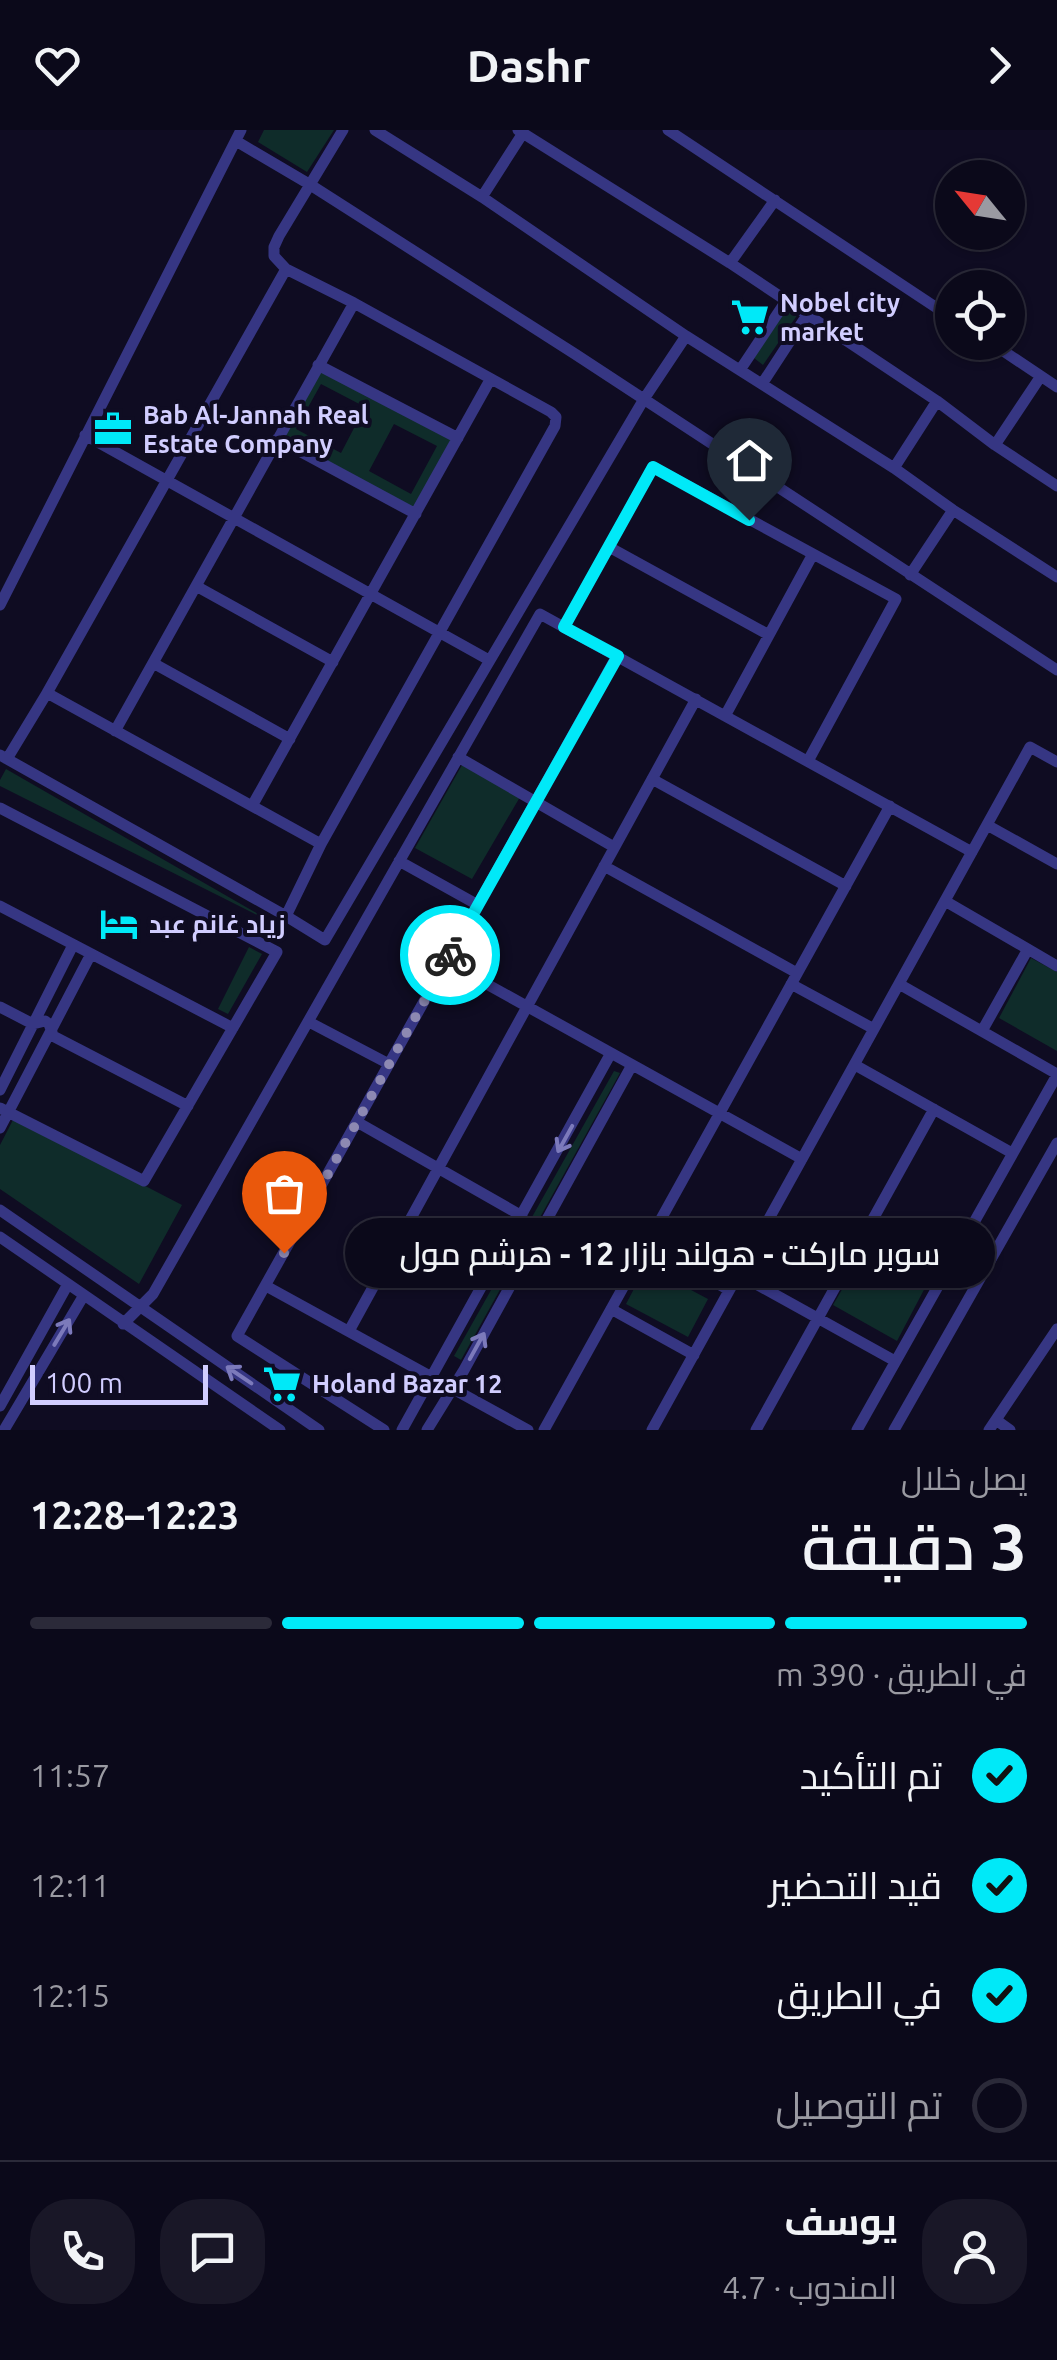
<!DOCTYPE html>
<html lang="ar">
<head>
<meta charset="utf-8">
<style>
  body { margin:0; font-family:Ubuntu,Cairo,sans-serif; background:#191727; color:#f1f3f6; direction:rtl; height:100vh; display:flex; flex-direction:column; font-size:38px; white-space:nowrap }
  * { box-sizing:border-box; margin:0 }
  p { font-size:32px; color:#9a9aa2 }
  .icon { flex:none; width:55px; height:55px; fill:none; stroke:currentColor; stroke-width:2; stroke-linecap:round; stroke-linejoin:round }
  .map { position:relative; height:1300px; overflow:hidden; direction:ltr }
  .drawer { display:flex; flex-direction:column; background:#0b091a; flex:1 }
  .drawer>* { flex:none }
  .needle { width:65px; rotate:300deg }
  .buttons { position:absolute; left:935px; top:30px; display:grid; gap:20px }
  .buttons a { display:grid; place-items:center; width:90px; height:90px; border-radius:50%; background:#0b091a; box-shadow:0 2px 8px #0004,0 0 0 2px #2b2a39; font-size:50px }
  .scale { position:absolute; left:30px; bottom:25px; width:178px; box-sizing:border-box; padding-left:10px; border:5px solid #d1cdff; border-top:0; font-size:28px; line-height:35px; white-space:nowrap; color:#d1cdff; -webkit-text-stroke:8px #0f0c22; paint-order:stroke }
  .pin { position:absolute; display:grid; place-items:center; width:85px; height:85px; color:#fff; margin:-102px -42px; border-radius:50% 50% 50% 0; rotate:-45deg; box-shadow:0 0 10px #0007 }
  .pin .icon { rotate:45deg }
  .courier { position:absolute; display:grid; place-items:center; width:100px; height:100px; margin:-50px; border:8px solid #00e9f8; border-radius:50%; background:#fff; color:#222; box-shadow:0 2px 12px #0007 }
  .bubble { position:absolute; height:70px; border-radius:35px; background:#0b091a; box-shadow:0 2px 8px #0004,0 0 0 2px #2b2a39; font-size:32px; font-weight:600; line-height:70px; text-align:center; direction:rtl }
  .head em { font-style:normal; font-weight:600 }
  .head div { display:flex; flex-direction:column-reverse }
  .head { display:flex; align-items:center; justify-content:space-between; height:170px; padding:0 30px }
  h1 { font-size:65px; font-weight:600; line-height:75px }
  .bar { display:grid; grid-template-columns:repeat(4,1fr); gap:15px 10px; align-content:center; height:120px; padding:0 30px }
  .bar i { height:12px; border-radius:8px; background:#2b2a39 }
  .bar .on { background:#00e9f8 }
  .bar p { grid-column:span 4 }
  .line { display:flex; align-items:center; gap:25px; padding:0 30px; border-top:2px solid #2b2a39 }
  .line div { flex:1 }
  .round { display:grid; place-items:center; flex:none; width:105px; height:105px; border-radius:40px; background:#191727 }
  ol { padding:0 30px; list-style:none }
  li { display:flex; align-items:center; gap:30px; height:110px }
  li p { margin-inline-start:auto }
  li .icon { padding:10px; border-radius:50%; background:#00e9f8; color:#111; stroke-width:4 }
  li:last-child { color:#9a9aa2 }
  li i { width:55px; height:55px; border:5px solid #2b2a39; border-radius:50% }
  header { display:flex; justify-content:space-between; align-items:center; height:130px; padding:0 30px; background:#0b091a; font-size:45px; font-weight:600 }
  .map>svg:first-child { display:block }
  .green { fill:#0f2c2a; fill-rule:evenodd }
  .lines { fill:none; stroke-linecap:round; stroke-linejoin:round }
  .minor { stroke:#363683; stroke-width:11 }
  .oneway { stroke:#7c7abb }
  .done { stroke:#8d89b2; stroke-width:10; stroke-dasharray:0 18 }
  .route { stroke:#00e9f8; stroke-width:12 }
  .labels { text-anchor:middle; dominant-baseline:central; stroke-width:8; stroke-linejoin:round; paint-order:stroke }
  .poi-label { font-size:25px; font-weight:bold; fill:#d1cdff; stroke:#0f0c22; text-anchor:start }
</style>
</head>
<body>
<header><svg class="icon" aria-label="forward" viewBox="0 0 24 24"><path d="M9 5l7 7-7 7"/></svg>Dashr<svg class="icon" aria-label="heart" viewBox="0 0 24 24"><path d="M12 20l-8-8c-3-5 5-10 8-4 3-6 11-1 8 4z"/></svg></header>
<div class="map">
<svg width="1057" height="1300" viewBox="0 0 1057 1300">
  <rect width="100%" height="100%" fill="#0f0c22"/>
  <path class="green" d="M264,0h70l-27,42 -49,-30z
    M787,177l11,7 -35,51 -9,-7z
    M318,235l140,73 -42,76 -139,-75zM321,254l44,23 -24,46 -45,-24zM394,294l43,22 -26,48 -42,-23z
    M462,635l58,32 -48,82 -57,-31z
    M6,639l273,157 -279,-140v-6z
    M249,817l13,7 -34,60 -10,-5z
    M1031,828l26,14v79l-58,-33z
    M614,941l6,2 -159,287 -7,-4z
    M14,988l168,87 -43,79 -139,-95v-44z
    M876,1101l61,34 -40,76 -64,-36z
    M646,1136l62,33 -20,38 -62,-33z"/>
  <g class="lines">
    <path class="minor" d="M375,0l107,67 204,139 208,132 59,42 104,67
      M518,0l212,133 207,138 58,44 62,41
      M668,0l284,188
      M236,11l73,43 266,170 482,316
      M482,67l41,-64
      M730,133l45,-63
      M286,139l-239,424 274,151 234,-418 1,-9 -5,-5 -197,-109 -68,-34 -12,-13v-9l5,-11 64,-106
      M990,212l67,45
      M318,235l140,73
      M740,240l46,-69
      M762,254l45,-69
      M85,305l404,225
      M277,309l139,75
      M995,315l46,-69
      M894,338l43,-67
      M609,417l160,88
      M910,445l43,-65
      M196,456l137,76
      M0,475l241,-475
      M564,497l89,-160 243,132 -88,162
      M153,533l137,76
      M725,586l88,-162
      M115,601l239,-428
      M0,625l7,4 40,-66
      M458,627l156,90
      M7,629l279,157 35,-72
      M652,649l194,107
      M252,676l238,-426
      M0,678l277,144 -133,229 -144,-73
      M987,695l70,39
      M399,731l79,44
      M604,736l193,107
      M945,771l112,65
      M0,776l233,122
      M286,786l39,24 319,-541 42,-63
      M447,832l355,197
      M791,854l83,45
      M899,854l158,90
      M0,877l33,17 12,-3 4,3 3,8
      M309,892l80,42
      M982,901l46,-82
      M51,905l137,71
      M855,935l157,88
      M0,960l73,-145
      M357,992l165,94
      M0,998l91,-174
      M0,1080l319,220
      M872,1091l77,45
      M543,1097l86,50
      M0,1107l280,193
      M647,1114l82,46
      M738,1144l157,87
      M266,1156l262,144
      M611,1179l83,46
      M123,1194l30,-30 387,-680 432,238
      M349,1201l347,-632
      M0,1276l68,-122
      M996,1290l14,10
      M4,1300l80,-135
      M384,1300l-147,-94 380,-680
      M402,1300l209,-377
      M427,1300l37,-60 168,-305
      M544,1300l346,-624
      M652,1300l378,-683 27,15
      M756,1300l178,-321
      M857,1300l200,-355
      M894,1300l163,-287
      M989,1300l68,-101"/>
  </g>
  <defs><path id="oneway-shaft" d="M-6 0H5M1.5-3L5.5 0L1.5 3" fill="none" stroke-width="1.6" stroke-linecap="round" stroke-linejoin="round" transform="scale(2.5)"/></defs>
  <g class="oneway">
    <use href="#oneway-shaft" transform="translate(565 1009) rotate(119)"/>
    <use href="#oneway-shaft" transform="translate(62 1202) rotate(-59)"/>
    <use href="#oneway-shaft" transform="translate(477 1216) rotate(-61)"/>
    <use href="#oneway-shaft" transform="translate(239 1245) rotate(-146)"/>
  </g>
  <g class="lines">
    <path class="done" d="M284,1123l166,-298"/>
    <path class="route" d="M450,825l168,-299 -54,-29 89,-160 96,53"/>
  </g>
  <defs>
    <g id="supermarket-bare" transform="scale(3)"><path d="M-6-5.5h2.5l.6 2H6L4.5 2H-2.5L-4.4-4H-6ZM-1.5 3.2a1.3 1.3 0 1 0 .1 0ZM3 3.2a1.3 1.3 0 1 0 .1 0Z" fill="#00e9f8" stroke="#0f0c22" stroke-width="2.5" paint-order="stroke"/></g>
    <g id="office-bare" transform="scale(3)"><path d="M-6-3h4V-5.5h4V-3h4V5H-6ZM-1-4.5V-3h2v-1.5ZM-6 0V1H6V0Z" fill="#00e9f8" stroke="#0f0c22" stroke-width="2.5" paint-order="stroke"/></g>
    <g id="hotel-bare" transform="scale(3)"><path d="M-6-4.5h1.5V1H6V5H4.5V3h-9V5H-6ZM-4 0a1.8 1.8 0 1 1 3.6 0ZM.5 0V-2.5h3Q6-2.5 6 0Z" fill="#00e9f8" stroke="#0f0c22" stroke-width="2.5" paint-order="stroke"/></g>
  </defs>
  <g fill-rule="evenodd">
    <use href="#supermarket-bare" x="750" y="187"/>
    <use href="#office-bare" x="113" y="299"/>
    <use href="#hotel-bare" x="119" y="794"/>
    <use href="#supermarket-bare" x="282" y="1254"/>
  </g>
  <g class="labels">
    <g class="poi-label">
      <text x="780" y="173">Nobel city<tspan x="780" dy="29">market</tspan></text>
      <text x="143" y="285">Bab Al-Jannah Real<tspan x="143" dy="29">Estate Company</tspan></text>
      <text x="149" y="794">زياد غانم عبد</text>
      <text x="312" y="1254">Holand Bazar 12</text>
    </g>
  </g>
</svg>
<div class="buttons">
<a><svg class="needle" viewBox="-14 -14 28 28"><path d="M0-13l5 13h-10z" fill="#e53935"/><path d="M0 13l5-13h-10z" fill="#9a9aa2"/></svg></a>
<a><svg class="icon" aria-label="locate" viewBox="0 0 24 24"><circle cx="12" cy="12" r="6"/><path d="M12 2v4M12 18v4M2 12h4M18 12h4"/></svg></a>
</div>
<div class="scale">100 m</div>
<div class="pin" style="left:284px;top:1123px;background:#ea580c"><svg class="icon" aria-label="bag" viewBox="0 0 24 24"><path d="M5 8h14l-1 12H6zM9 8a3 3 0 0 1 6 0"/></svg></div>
<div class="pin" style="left:749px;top:390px;background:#1f2937"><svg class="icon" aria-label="home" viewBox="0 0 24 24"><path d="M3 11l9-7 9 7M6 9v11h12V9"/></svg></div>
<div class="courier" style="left:450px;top:825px"><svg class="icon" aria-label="bike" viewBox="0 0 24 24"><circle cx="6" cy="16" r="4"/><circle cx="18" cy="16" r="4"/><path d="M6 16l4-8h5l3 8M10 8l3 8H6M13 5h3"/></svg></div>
<div class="bubble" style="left:345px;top:1088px;width:650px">سوبر ماركت - هولند بازار 12 - هرشم مول</div>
</div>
<section class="drawer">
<div class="head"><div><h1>3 دقيقة</h1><p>يصل خلال</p></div><em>12:23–12:28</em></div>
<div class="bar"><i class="on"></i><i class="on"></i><i class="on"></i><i></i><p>في الطريق · 390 m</p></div>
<ol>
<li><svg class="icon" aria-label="check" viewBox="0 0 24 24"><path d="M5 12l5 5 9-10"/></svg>تم التأكيد<p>11:57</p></li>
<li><svg class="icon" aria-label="check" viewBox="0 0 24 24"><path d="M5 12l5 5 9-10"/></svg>قيد التحضير<p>12:11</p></li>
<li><svg class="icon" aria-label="check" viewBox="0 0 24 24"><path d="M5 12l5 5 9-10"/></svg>في الطريق<p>12:15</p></li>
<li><i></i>تم التوصيل</li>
</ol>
<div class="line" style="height:180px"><a class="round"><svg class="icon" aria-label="person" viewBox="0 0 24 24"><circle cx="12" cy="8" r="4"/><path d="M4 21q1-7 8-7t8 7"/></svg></a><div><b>يوسف</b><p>المندوب · 4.7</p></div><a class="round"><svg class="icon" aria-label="chat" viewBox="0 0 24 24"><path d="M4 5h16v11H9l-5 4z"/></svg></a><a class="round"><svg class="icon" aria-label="phone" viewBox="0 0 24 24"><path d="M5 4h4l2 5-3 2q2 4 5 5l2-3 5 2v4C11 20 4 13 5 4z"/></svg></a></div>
</section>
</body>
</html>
